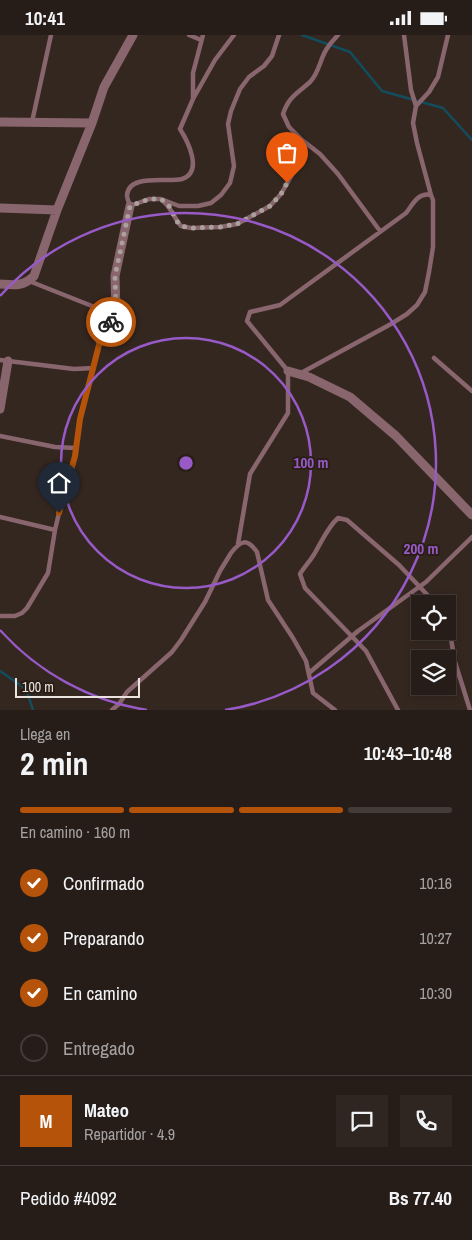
<!DOCTYPE html>
<html lang="es">
<head>
<meta charset="utf-8">
<style>
  body { margin:0; font-family:"Archivo Narrow",sans-serif; background:#2f2621; color:#f1f3f6; height:100vh; display:flex; flex-direction:column; font-size:19px; white-space:nowrap }
  * { box-sizing:border-box; margin:0 }
  p { font-size:16px; color:#a4a2a2 }
  .icon { flex:none; width:28px; height:28px; fill:none; stroke:currentColor; stroke-width:2; stroke-linecap:round; stroke-linejoin:round }
  .map { position:relative; height:675px; overflow:hidden }
  .panel { display:flex; flex-direction:column; background:#271d18; flex:1 }
  .panel>* { flex:none }
  .fabs { position:absolute; left:411px; top:560px; display:grid; gap:10px }
  .fabs a { display:grid; place-items:center; width:45px; height:45px; border-radius:0px; background:#271d18; box-shadow:0 2px 8px #0003,0 0 0 1px #433b37; font-size:25px }
  .scale { position:absolute; left:15px; bottom:12px; width:125px; box-sizing:border-box; padding-left:5px; border:2px solid #ebe3de; border-top:0; font-size:14px; line-height:18px; white-space:nowrap; color:#ebe3de; -webkit-text-stroke:4px #2a1e17; paint-order:stroke }
  .pin { position:absolute; display:grid; place-items:center; width:42px; height:42px; color:#fff; margin:-51px -21px; border-radius:50% 50% 50% 0; rotate:-45deg; box-shadow:0 0 5px #0007 }
  .pin .icon { rotate:45deg }
  .courier { position:absolute; display:grid; place-items:center; width:50px; height:50px; margin:-25px; border:4px solid #b45309; border-radius:50%; background:#fff; color:#222; box-shadow:0 1px 6px #0007 }
  .summary em { font-style:normal; font-weight:700 }
  .summary div { display:flex; flex-direction:column-reverse }
  .summary { display:flex; align-items:center; justify-content:space-between; height:85px; padding:0 20px }
  h1 { font-size:32px; font-weight:700; line-height:38px }
  .bar { display:grid; grid-template-columns:repeat(4,1fr); gap:8px 5px; align-content:center; height:60px; padding:0 20px }
  .bar i { height:6px; border-radius:4px; background:#433b37 }
  .bar .current { background:#b45309 }
  .bar p { grid-column:span 4 }
  .line { display:flex; align-items:center; gap:12px; padding:0 20px; border-top:1px solid #433b37 }
  .line div { flex:1 }
  .round { display:grid; place-items:center; flex:none; width:52px; height:52px; border-radius:0px; background:#2f2621 }
  ol { padding:0 20px; list-style:none }
  li { display:flex; align-items:center; gap:15px; height:55px }
  li p { margin-inline-start:auto }
  li .icon { padding:5px; border-radius:50%; background:#b45309; color:#fff; stroke-width:4 }
  li:last-child { color:#a4a2a2 }
  li i { width:28px; height:28px; border:2px solid #433b37; border-radius:50% }
  .status { display:flex; justify-content:space-between; align-items:center; height:35px; padding:0 25px; background:#271d18; direction:ltr }
  .status svg { height:14px; fill:currentColor }
  .map>svg:first-child { display:block }
  .lines { fill:none; stroke-linecap:round; stroke-linejoin:round }
  .stream { stroke:#124d5e; stroke-width:2.5 }
  .service { stroke:#89656e; stroke-width:4.5 }
  .minor { stroke:#89656e; stroke-width:9 }
  .done { stroke:#aba19c; stroke-width:5; stroke-dasharray:0 9 }
  .route { stroke:#b45309; stroke-width:6 }
  .ring { fill:none; stroke:#975ac7; stroke-width:2.5 }
  .centre { fill:#975ac7; stroke:#2a1e17; stroke-width:2.5 }
  .ring-label { font-size:15px; text-anchor:middle; font-weight:bold; fill:#975ac7; stroke:#2a1e17; stroke-width:4; stroke-linejoin:round; paint-order:stroke }
</style>
</head>
<body>
<div class="status"><b>10:41</b><svg viewBox="0 0 49 12"><path d="M0 12V9h3v3zM5 12V6h3v6zM10 12V3h3v9zM15 12V0h3v12zM26 1h20v11H26zM47 4h2v5h-2z"/></svg></div>
<div class="map">
<svg width="472" height="675" viewBox="0 0 472 675">
  <rect width="100%" height="100%" fill="#342720"/>
  <g class="lines">
    <path class="stream" d="M302,0l48,17 32,39 61,17 29,32
      M0,636l26,18 7,21"/>
    <path class="service" d="M189,0l12,5
      M234,0l-19,25 -22,39 -13,30c7,11 24,43 2,50 -14,4 -53,-6 -55,16 0,3 2,8 3,11l19,-7h12l18,7h19l13,-3 10,-8 9,-12 4,-17 -6,-42 3,-13 9,-22 9,-12 15,-11 8,-10 7,-21
      M338,0c-3,4 -7,7 -10,12 -8,10 -8,25 -18,35 -12,11 -21,14 -27,32l6,13 13,13 18,14 18,20 42,57
      M404,0l7,55 5,16
      M193,62v-24l10,-38
      M32,87l19,-87
      M431,160l-14,-52 -4,-20 3,-17 13,-14 9,-15 10,-42
      M164,167c8,7 10,16 17,24l10,2 29,-1 17,-3 33,-18 11,-12 12,-21 9,-33
      M29,246l68,27c6,9 6,15 5,25
      M434,323l38,33
      M0,325l74,9 20,-1
      M0,401l55,11 21,1
      M0,482l55,13
      M238,509l12,-70 38,-61v-42l-41,-50 3,-9 30,-7 126,-92c7,-9 12,-21 25,-18l2,5v47l-4,25 -4,20 -8,13 -10,9 -16,10 -90,49
      M0,581h15l7,-3 5,-5 21,-35 7,-43 8,-34 12,-40 5,-37 20,-78
      M448,587l7,40 15,48
      M309,638l49,-42 68,-49 46,-45
      M112,675l7,-6 8,-12 45,-40 9,-12 24,-38 15,-31 11,-18c10,-13 16,-15 26,-1l11,48 25,38 13,23 7,32 22,17
      M398,675l-32,-59 -61,-63 -5,-14c5,-8 12,-15 16,-23 7,-12 12,-24 22,-33l9,2 52,45 37,39"/>
    <path class="minor" d="M0,87l92,1
      M0,173l57,2
      M0,249c14,1 23,3 34,-8l23,-66 35,-87 12,-36 29,-52
      M100,306l16,-29 -1,-36 15,-70
      M288,336l21,6 41,20 46,39 76,79
      M0,374l8,-48"/>
  </g>
  <g class="lines">
    <path class="done" d="M111,287l5,-10 -1,-36 15,-70 19,-7h12l10,9 4,11 6,7 10,2 29,-1 17,-3 33,-18 11,-12 6,-11"/>
    <path class="route" d="M59,478l16,-57 5,-37 20,-78 11,-19"/>
  </g>
  <g class="ring">
    <circle cx="186" cy="428" r="125"/>
    <path d="M147 675A250 250 0 0 1 0 595M0 261A250 250 0 1 1 225 675"/>
  </g>
  <circle cx="186" cy="428" r="8" class="centre"/>
  <g class="ring-label">
    <text x="311" y="433">100 m</text>
    <text x="421" y="519">200 m</text>
  </g>
</svg>
<div class="fabs">
<a><svg class="icon" aria-label="locate" viewBox="0 0 24 24"><circle cx="12" cy="12" r="6"/><path d="M12 2v4M12 18v4M2 12h4M18 12h4"/></svg></a>
<a><svg class="icon" aria-label="layers" viewBox="0 0 24 24"><path d="M12 4l9 5-9 5-9-5zM3 14l9 5 9-5"/></svg></a>
</div>
<div class="scale">100 m</div>
<div class="pin" style="left:287px;top:148px;background:#ea580c"><svg class="icon" aria-label="bag" viewBox="0 0 24 24"><path d="M5 8h14l-1 12H6zM9 8a3 3 0 0 1 6 0"/></svg></div>
<div class="pin" style="left:59px;top:478px;background:#1f2937"><svg class="icon" aria-label="home" viewBox="0 0 24 24"><path d="M3 11l9-7 9 7M6 9v11h12V9"/></svg></div>
<div class="courier" style="left:111px;top:287px"><svg class="icon" aria-label="bike" viewBox="0 0 24 24"><circle cx="6" cy="16" r="4"/><circle cx="18" cy="16" r="4"/><path d="M6 16l4-8h5l3 8M10 8l3 8H6M13 5h3"/></svg></div>
</div>
<section class="panel">
<div class="summary"><div><h1>2 min</h1><p>Llega en</p></div><em>10:43–10:48</em></div>
<div class="bar"><i class="current"></i><i class="current"></i><i class="current"></i><i></i><p>En camino · 160 m</p></div>
<ol>
<li><svg class="icon" aria-label="check" viewBox="0 0 24 24"><path d="M5 12l5 5 9-10"/></svg>Confirmado<p>10:16</p></li>
<li><svg class="icon" aria-label="check" viewBox="0 0 24 24"><path d="M5 12l5 5 9-10"/></svg>Preparando<p>10:27</p></li>
<li><svg class="icon" aria-label="check" viewBox="0 0 24 24"><path d="M5 12l5 5 9-10"/></svg>En camino<p>10:30</p></li>
<li><i></i>Entregado</li>
</ol>
<div class="line" style="height:90px"><b class="round" style="background:#b45309;color:#fff">M</b><div><b>Mateo</b><p>Repartidor · 4.9</p></div><a class="round"><svg class="icon" aria-label="chat" viewBox="0 0 24 24"><path d="M4 5h16v11H9l-5 4z"/></svg></a><a class="round"><svg class="icon" aria-label="phone" viewBox="0 0 24 24"><path d="M5 4h4l2 5-3 2q2 4 5 5l2-3 5 2v4C11 20 4 13 5 4z"/></svg></a></div>
<div class="line" style="height:65px"><div>Pedido #4092</div><b>Bs 77.40</b></div>
</section>
</body>
</html>
